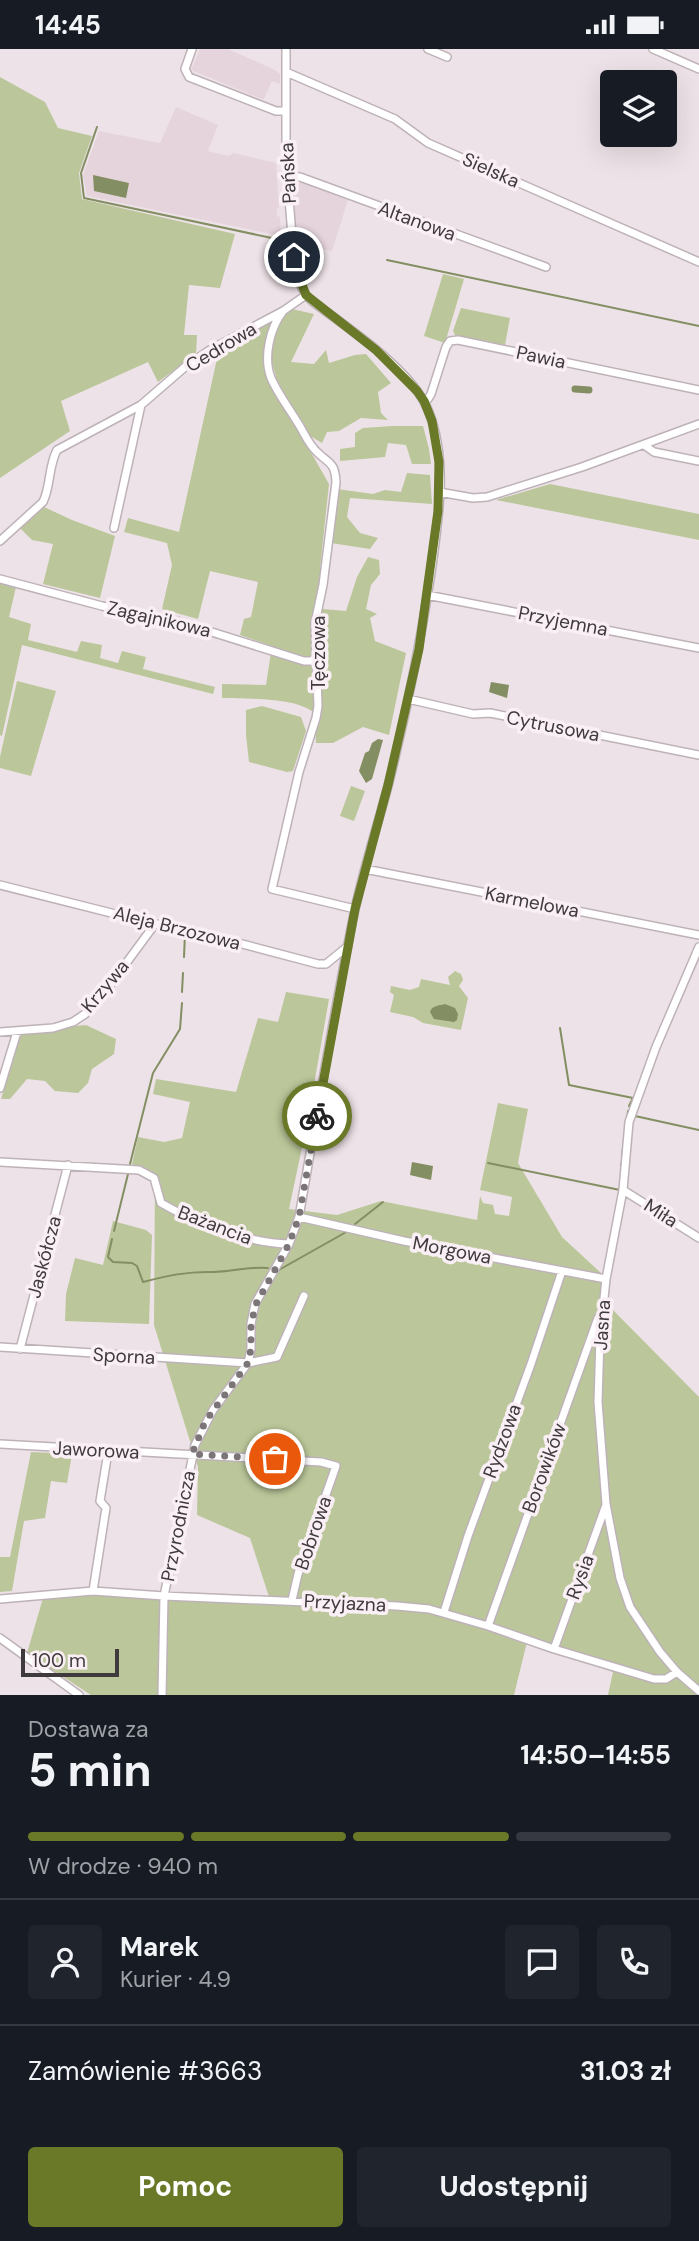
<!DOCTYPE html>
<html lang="pl">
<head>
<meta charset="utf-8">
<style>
  body { margin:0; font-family:"DM Sans",sans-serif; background:#20242c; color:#f1f3f6; height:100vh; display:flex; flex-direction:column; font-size:26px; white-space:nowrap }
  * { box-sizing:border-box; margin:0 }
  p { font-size:23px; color:#9ea1a6 }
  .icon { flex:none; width:38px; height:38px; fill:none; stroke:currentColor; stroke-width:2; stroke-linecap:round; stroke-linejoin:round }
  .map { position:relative; height:1646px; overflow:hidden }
  .sheet { display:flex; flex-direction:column; background:#171b24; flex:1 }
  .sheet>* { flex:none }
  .buttons { position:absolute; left:600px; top:21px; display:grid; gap:14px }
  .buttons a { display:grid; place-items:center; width:77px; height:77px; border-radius:7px; background:#171b24; box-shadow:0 7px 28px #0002; font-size:35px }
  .scale { position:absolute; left:21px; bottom:18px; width:98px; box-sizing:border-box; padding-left:7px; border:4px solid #3f3b3d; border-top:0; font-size:19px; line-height:24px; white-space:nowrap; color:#3f3b3d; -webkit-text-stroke:5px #faeff5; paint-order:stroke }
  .pin { position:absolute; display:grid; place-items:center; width:60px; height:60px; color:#fff; margin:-30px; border:4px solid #fff; border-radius:50%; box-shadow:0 2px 7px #0007 }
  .courier { position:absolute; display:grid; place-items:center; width:70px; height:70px; margin:-35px; border:5px solid #697927; border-radius:50%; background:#fff; color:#222; box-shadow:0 2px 9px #0007 }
  .summary em { font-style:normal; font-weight:700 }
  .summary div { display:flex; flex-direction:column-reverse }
  .summary { display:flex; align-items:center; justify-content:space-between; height:119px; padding:0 28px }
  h1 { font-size:46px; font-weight:700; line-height:52px }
  .bar { display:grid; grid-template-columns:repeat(4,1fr); gap:10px 7px; align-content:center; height:84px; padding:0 28px }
  .bar i { height:9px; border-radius:5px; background:#363941 }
  .bar .on { background:#697927 }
  .bar p { grid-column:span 4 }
  .line { display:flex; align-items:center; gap:18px; padding:0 28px; border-top:2px solid #363941 }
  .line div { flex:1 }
  .round { display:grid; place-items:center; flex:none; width:74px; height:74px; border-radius:7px; background:#20242c }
  .button { display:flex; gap:14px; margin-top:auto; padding:14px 28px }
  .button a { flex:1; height:80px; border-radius:7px; background:#697927; color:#fff; font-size:28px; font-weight:700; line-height:80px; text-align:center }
  .button a+a { background:#20242c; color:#f1f3f6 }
  .status { display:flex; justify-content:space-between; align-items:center; height:49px; padding:0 35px; background:#171b24; direction:ltr }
  .status svg { height:19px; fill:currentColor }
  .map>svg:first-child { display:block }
  .built { fill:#e6d4dd }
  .green { fill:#bbc79a }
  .water { fill:#838e62 }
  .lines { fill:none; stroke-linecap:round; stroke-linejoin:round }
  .stream { stroke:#838e62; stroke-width:2 }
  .canal { stroke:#838e62; stroke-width:7 }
  .street-casing { stroke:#bdb2b8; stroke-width:10 }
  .street { stroke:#fff; stroke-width:7 }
  .done { stroke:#7c7578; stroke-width:7; stroke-dasharray:0 12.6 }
  .route { stroke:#697927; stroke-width:9 }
  .labels { text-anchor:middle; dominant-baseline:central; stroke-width:7; stroke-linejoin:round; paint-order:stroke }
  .street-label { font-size:19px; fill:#3f3b3d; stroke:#faeff5 }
</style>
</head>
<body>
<div class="status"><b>14:45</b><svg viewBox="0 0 49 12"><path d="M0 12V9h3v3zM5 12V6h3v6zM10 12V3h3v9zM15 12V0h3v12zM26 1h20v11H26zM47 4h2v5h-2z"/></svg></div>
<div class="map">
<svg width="699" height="1646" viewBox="0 0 699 1646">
  <rect width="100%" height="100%" fill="#ede2e7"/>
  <path class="built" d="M200,0h28l47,21 5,4v10l-8,-3 -8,18 -5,-1 -68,-28z
    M176,58l42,18 -10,26 20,5 6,-3 42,10 3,45 -2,1v7l3,1 1,19 -194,-40 -4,-21 16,-44 61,12z
    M302,133l46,18 -16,51 -36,-7 -4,-58z"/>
  <path class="green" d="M0,28l45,25 13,26 34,8 -13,37 3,26 153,35 -15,54 -31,-3 -5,50h13l-1,19 -38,28 -10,-20 -87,39 9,30 -70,47z
    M443,225l21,5 -19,64 -21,-7z
    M461,259l49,10 -5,27 -50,-10 -2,-4z
    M292,260l22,5 -23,48 23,2 12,-14 3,13 26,-8 11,-1 25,29 -13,9 3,21 7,7 -27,-2 -22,13 -12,1 -5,11 -15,-9 -30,-54 -8,-28 8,-31z
    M272,272l-7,42 3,14 61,107 -9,85 3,40 23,2 11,-34 11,-20 11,3 1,14 -9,11 -5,24 11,5 -7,4 5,23 31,12 -17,82 -26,-8 -30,16h-17l-2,-30c-18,-16 -68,-14 -92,-15v-14l44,1 6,-39 -32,-11 4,-16 7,-2 7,-35 -48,-11 -12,48 -36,-10 10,-44 -5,-22 -43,-11 4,-14 51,14 39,-178z
    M392,377h31l6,23 2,15h-19l-6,-19 -18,-2 -3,14 -45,4v-12l15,-2v-14l8,-5z
    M407,424l23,2 2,29 -82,-6 -3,19 13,16 18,5 -8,11 -39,-6 6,-54 36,5 12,-4 16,2z
    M550,435l149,30v26l-203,-40z
    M42,457l30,14 43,16 -15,62 -57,-14 10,-40 -21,-4 -12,-12z
    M0,534l16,4 -7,30 22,7 -3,16 49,12 4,-11 21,4 -2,13 18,5 4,-12 24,6 -3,12 72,18 -2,7 -191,-49 -20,91 -2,-1z
    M17,632l39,10 -25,85 -31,-8v-11z
    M262,657l39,11 5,14 -13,40 -6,1 -38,-10 -3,-27v-25z
    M351,737l14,5 -11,30 -14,-5z
    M455,922l6,3 2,6 -4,6 9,12 -7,32 -38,-7 -10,-6 -23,-5 4,-17 -4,-3 1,-6 19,4 9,-3 2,-8 29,6 -2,-8z
    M286,943l43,7 -21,120 -19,90 48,6 44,-14 96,19 3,-24 3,7 10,2 2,9 14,2 3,-19 -32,-7 18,-87 30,6 -10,54 44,74 40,37 6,31 91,92v298h-91l5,-23 -86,-30 -13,53h-423l-64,-42 16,-55 49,-3 179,8 -21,-65 -53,-23 1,-48 -44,-142 1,-151 -23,-10 6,-27 26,5 18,-4 8,-36 -37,-8 3,-15 80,13 22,-74 20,4z
    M86,976l30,14 -2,15 -22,15 -4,14 -10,10 -23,-2 -10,-10 -18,-2 -17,20h-9l21,-68z
    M113,1172l33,9 6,5 -3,89 -84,-3 1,-27 9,-36 28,7z
    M31,1403l41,2 -5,29 -16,-2 -6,37 -21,3 -12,70 -12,1v-35h10z"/>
  <path class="water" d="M93,126l36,8 -3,15 -32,-7z
    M491,633l18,3 -2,13 -18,-6z
    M378,690l5,1 -11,39 -6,4 -7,-12 6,-18 4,-2 3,-8z
    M445,955l10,4 3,6 -1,6 -3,2 -20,-3 -4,-7c2,-7 9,-6 15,-8z
    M412,1113l21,4 -2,14 -21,-5z"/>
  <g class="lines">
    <path class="stream" d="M97,78l-16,46 3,25 202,43
      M387,211l312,66
      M184,908l1,-24
      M182,943l1,-19
      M560,979l9,57 64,13 -4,8
      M635,1067l64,14
      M622,1107l6,-45
      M488,1114l132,27
      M130,1115l23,-91 27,-44 2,-26
      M621,1128v-13
      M355,1175l28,-22
      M114,1182l14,-57
      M112,1190l-4,18 5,5 19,1 5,3 6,16c23,-6 45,-11 70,-10 18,0 36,-6 55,-4
      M277,1222l71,-40"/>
    <path class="canal" d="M575,340l14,1"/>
    <g class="street-casing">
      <path id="street" d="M192,0l-7,20 4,8 87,34h10
        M428,0l19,8
        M653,0l46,20
        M286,23l109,47 33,24 271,119
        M287,127l13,1 246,90
        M283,262c-13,17 -20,46 -12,67 6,14 17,29 25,42 7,10 12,24 21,32 12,12 18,10 19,30l-13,103 -8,38 3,83 -2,12 -17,54 -27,117 83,20
        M424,352l4,-2 3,-5 15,-47 4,-6 8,-1 241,50
        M644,396l10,7 45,9
        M439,443l34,6 14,-1 95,-30 117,-43
        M114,479l27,-123
        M0,492l43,-39c8,-16 5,-35 14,-52l84,-45 44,-38 25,-17 73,-39 23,-16
        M0,530l102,27 78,16 124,39h7l6,-4
        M427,546l272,53
        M408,650l65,15 17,-1 209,42
        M365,820l334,66
        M0,836l155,39 27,4 136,36h8l22,-18
        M699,898l-43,100 -27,75 -6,68 -17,89 -6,58 -2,65 8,102 14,74 10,29 30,45 17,20 22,19
        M0,983l53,-4 20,-6 12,-8 17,-18 53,-72
        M0,1039l17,-56
        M0,1113l139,8 15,8 7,25c36,21 87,40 128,41
        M623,1141l76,48
        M299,1168l105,24 202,38
        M0,1298l248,16 29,-6 27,-61
        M20,1300l48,-184
        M0,1395l321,18 15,4 -38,108 -6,26
        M93,1542l13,-83 -6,-7 8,-49
        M0,1550l93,-8 71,5 233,10 32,3 59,17 66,23 100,30h12l11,-7
        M444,1563l24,-76 63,-172 31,-93
        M488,1577l110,-308 3,-4
        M0,1589l79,57
        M554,1600l52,-144
        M162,1646l2,-99 31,-151 18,-35 35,-47 3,-14v-25l4,-20 34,-60 10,-27c18,-103 35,-206 56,-308 9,-42 22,-82 33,-123 18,-71 32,-141 43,-213 7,-52 18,-112 -3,-163 -16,-40 -80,-82 -115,-108l-7,-7 -5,-9 -9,-50 -6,-76v-111"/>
    </g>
    <use href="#street" class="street"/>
  </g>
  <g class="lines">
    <path class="done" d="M275,1410l-83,-5 13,-32 43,-59 3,-14v-25l5,-20 33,-60 10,-27 18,-101"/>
    <path class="route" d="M294,208l4,18 8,20 70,55 41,41 7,10 8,20 7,41 -1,49 -19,138 -31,136 -33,124 -38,207"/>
  </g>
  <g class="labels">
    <g class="street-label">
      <text transform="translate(491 121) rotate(24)">Sielska</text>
      <text transform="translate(288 124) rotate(-93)">Pańska</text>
      <text transform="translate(417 172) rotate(20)">Altanowa</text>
      <text transform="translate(221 298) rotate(-31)">Cedrowa</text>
      <text transform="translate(541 308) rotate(12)">Pawia</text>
      <text transform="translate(159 570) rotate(13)">Zagajnikowa</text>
      <text transform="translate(563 572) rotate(11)">Przyjemna</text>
      <text transform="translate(318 604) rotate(-90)">Tęczowa</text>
      <text transform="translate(553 677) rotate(11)">Cytrusowa</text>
      <text transform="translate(532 853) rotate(11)">Karmelowa</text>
      <text transform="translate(177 879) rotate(14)">Aleja Brzozowa</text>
      <text transform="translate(105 937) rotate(-50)">Krzywa</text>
      <text transform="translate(661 1164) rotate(33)">Miła</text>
      <text transform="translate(215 1176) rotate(21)">Bażancia</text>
      <text transform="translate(452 1201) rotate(11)">Morgowa</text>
      <text transform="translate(44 1208) rotate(-75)">Jaskółcza</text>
      <text transform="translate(602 1276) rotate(-86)">Jasna</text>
      <text transform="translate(124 1307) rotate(3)">Sporna</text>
      <text transform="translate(502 1392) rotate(-70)">Rydzowa</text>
      <text transform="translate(96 1401) rotate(3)">Jaworowa</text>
      <text transform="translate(544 1419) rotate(-70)">Borowików</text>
      <text transform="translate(178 1477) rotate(-79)">Przyrodnicza</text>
      <text transform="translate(313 1484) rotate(-71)">Bobrowa</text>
      <text transform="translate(580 1528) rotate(-70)">Rysia</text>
      <text transform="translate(345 1554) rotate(3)">Przyjazna</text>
    </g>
  </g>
</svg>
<div class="buttons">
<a><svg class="icon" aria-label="layers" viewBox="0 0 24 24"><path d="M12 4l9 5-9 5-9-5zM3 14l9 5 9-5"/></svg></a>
</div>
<div class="scale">100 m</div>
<div class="pin" style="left:275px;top:1410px;background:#ea580c"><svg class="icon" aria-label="bag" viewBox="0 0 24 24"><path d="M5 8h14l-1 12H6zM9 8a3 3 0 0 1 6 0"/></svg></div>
<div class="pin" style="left:294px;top:208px;background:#1f2937"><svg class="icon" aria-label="home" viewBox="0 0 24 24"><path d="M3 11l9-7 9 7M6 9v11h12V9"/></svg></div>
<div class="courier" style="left:317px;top:1067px"><svg class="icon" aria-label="bike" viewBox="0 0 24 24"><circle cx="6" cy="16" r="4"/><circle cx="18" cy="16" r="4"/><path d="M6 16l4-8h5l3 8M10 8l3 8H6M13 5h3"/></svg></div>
</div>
<section class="sheet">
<div class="summary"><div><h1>5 min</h1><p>Dostawa za</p></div><em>14:50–14:55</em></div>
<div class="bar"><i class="on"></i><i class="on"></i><i class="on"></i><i></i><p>W drodze · 940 m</p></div>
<div class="line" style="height:126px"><a class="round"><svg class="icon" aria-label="person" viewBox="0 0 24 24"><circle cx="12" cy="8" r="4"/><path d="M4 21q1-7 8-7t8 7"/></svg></a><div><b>Marek</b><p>Kurier · 4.9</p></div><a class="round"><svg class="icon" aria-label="chat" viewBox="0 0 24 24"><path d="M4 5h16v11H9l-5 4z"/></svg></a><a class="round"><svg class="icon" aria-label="phone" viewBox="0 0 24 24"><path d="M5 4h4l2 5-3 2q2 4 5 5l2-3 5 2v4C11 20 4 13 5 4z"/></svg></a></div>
<div class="line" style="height:91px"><div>Zamówienie #3663</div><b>31.03 zł</b></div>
<div class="button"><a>Pomoc</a><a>Udostępnij</a></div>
</section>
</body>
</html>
